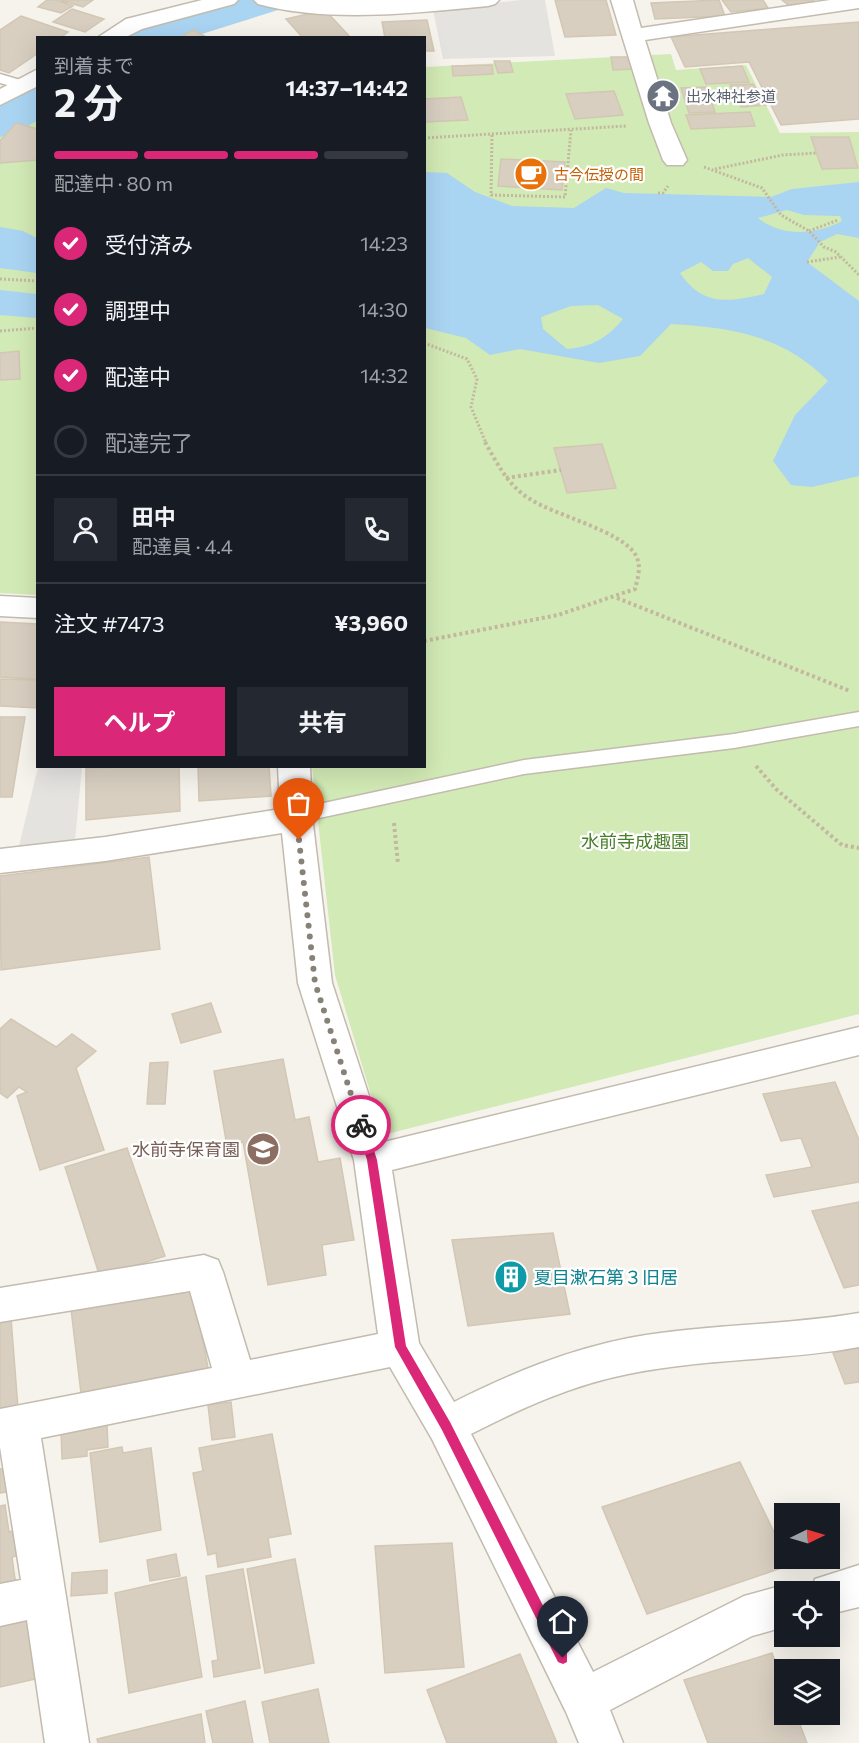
<!DOCTYPE html>
<html lang="ja">
<head>
<meta charset="utf-8">
<style>
  body { margin:0; font-family:Commissioner,"Noto Sans JP",sans-serif; background:#242831; color:#f1f3f6; height:100vh; display:flex; flex-direction:column; font-size:22px; white-space:nowrap }
  * { box-sizing:border-box; margin:0 }
  p { font-size:20px; color:#9ea1a6 }
  .icon { flex:none; width:33px; height:33px; fill:none; stroke:currentColor; stroke-width:2; stroke-linecap:round; stroke-linejoin:round }
  .map { position:relative; flex:1; overflow:hidden }
  .sheet { position:absolute; left:36px; top:36px; width:390px; height:732px; display:flex; flex-direction:column; background:#171b24; border-radius:0px; box-shadow:0 6px 24px #0002 }
  .sheet>* { flex:none }
  .needle { width:39px; rotate:85deg }
  .controls { position:absolute; left:774px; top:1503px; display:grid; gap:12px }
  .controls a { display:grid; place-items:center; width:66px; height:66px; border-radius:0px; background:#171b24; box-shadow:0 6px 24px #0002; font-size:30px }
  .pin { position:absolute; display:grid; place-items:center; width:51px; height:51px; color:#fff; margin:-62px -26px; border-radius:50% 50% 50% 0; rotate:-45deg; box-shadow:0 0 6px #0007 }
  .pin .icon { rotate:45deg }
  .courier { position:absolute; display:grid; place-items:center; width:60px; height:60px; margin:-30px; border:4px solid #db2777; border-radius:50%; background:#fff; color:#222; box-shadow:0 2px 8px #0007 }
  .summary em { font-style:normal; font-weight:700 }
  .summary div { display:flex; flex-direction:column-reverse }
  .summary { display:flex; align-items:center; justify-content:space-between; height:102px; padding:0 18px }
  h1 { font-size:39px; font-weight:700; line-height:45px }
  .bar { display:grid; grid-template-columns:repeat(4,1fr); gap:9px 6px; align-content:center; height:72px; padding:0 18px }
  .bar i { height:8px; border-radius:4px; background:#363941 }
  .bar .current { background:#db2777 }
  .bar p { grid-column:span 4 }
  .line { display:flex; align-items:center; gap:15px; padding:0 18px; border-top:2px solid #363941 }
  .line div { flex:1 }
  .round { display:grid; place-items:center; flex:none; width:63px; height:63px; border-radius:0px; background:#242831 }
  ol { padding:0 18px; list-style:none }
  li { display:flex; align-items:center; gap:18px; height:66px }
  li p { margin-inline-start:auto }
  li .icon { padding:6px; border-radius:50%; background:#db2777; color:#fff; stroke-width:4 }
  li:last-child { color:#9ea1a6 }
  li i { width:33px; height:33px; border:3px solid #363941; border-radius:50% }
  .button { display:flex; gap:12px; margin-top:auto; padding:12px 18px }
  .button a { flex:1; height:69px; border-radius:0px; background:#db2777; color:#fff; font-size:24px; font-weight:700; line-height:69px; text-align:center }
  .button a+a { background:#242831; color:#f1f3f6 }
  .map>svg:first-child { display:block }
  .green { fill:#d2eab5 }
  .parking { fill:#e5e3e0 }
  .water { fill:#a9d4f2; fill-rule:evenodd }
  .lines { fill:none; stroke-linecap:round; stroke-linejoin:round }
  .river { fill:#a9d4f2; fill-rule:evenodd }
  .building { fill:#d8cfc1; stroke:#d3c7b4; stroke-width:1.5 }
  .service-casing { stroke:#c2bbae; stroke-width:3 }
  .minor-casing { stroke:#c2bbae; stroke-width:3 }
  .path-far1 { stroke:#c4b79f; stroke-width:3; stroke-dasharray:2 2; stroke-linecap:butt }
  .path { stroke:#c4b79f; stroke-width:4; stroke-dasharray:3 3; stroke-linecap:butt }
  .service { fill:#fff; fill-rule:evenodd }
  .minor { fill:#fff; fill-rule:evenodd }
  .route { fill:#db2777 }
  .done { stroke:#878178; stroke-width:6; stroke-dasharray:0 10.8 }
  .labels { text-anchor:middle; dominant-baseline:central; stroke-width:4.5; stroke-linejoin:round; paint-order:stroke }
  .far-worship-label { font-size:15px; fill:#5b616d; stroke:#fff; text-anchor:start }
  .far-food-label { font-size:15px; fill:#c56008; stroke:#fff; text-anchor:start }
  .park-label { font-size:18px; fill:#4a7f2a; stroke:#fff }
  .education-label { font-size:18px; fill:#785e54; stroke:#fff; text-anchor:end }
  .culture-label { font-size:18px; fill:#0d838f; stroke:#fff; text-anchor:start }
</style>
</head>
<body>
<div class="map">
<svg width="859" height="1743" viewBox="0 0 859 1743">
  <rect width="100%" height="100%" fill="#f6f3ec"/>
  <path class="green" d="M671,54l5,16 70,-5 34,68 79,-1v882l-476,121 -48,-160 -23,-208 112,-1 1,-699z
    M37,107v488l-37,-2v-459z"/>
  <path class="parking" d="M521,0h24l10,56 -112,3 -10,-49z
    M38,767h44l-7,74 -57,9z"/>
  <path class="water" d="M424,172l23,1 28,19 37,14 62,2 32,-20 18,5 147,4 21,-8 67,-7v56l-22,-4 -17,8 -13,20 52,39v175l-47,11 -21,-2 -18,-24 22,-46 33,-34c-43,-45 -98,-54 -157,-57l-31,32 -41,7 -79,-14 -30,6 -24,-17 -41,-10zM787,210l17,5 36,1 2,5c-26,14 -61,16 -84,-3zM748,258l24,19 -8,17c-35,8 -61,13 -84,-21l21,-11 12,9h15l5,-7zM598,305l25,14c-16,19 -31,28 -56,30l-24,-20 -2,-12 30,-11z
    M0,227l23,4 14,7v35l-37,-5z
    M0,290l37,4v24l-37,-3z"/>
  <g class="lines">
    <path class="river" d="M208,0h77l-7,10 -89,28h-67c16,-24 59,-30 86,-38z
      M38,83v37l-20,12 -18,5v-38l20,-12z"/>
  </g>
  <path class="building" d="M47,0h9l17,6 -12,7 -23,-6z
    M60,0h33l-10,7z
    M555,0h51l10,35 -51,2z
    M719,0l6,16 -70,3 -4,-16z
    M722,0h41l5,8 -37,4z
    M782,0h31l4,3 -24,6z
    M72,9l32,10 -19,13 -32,-10z
    M325,10l26,28h-48l-17,-19z
    M21,16l47,16 -8,6h-22v15l-29,20 -9,-3v-40z
    M427,20l7,31h-10v-13h-39l-3,-16z
    M859,22v97l-78,6 -32,-63 -64,5 -14,-30z
    M193,30l15,8h-29z
    M611,57h22l3,12 -23,1z
    M494,61h16l3,11 -15,1z
    M492,65l1,9 -40,2 -1,-10z
    M742,66l7,16 -43,2 -6,-15z
    M753,84l13,21 -25,2 -11,-22z
    M707,87l8,25 -26,1 -8,-25z
    M614,91l9,24 -48,4 -9,-25z
    M461,97l7,23 -44,2v-23z
    M750,112l5,14 -64,3 -5,-14z
    M16,123l22,6v31l-38,3v-22z
    M811,137h38l9,31 -36,1z
    M501,159l64,3 -3,28 -64,-4z
    M19,351l1,28 -20,1v-27z
    M602,444l14,44 -49,5 -13,-45z
    M0,622l38,2v55l-38,-2z
    M0,679l38,1v28l-38,-2z
    M0,717h25l-13,80h-12z
    M179,766l1,45 -94,9v-52z
    M198,766h71l2,30 -72,5z
    M149,857l11,92 -159,21 -1,-94z
    M211,1003l10,29 -40,11 -9,-29z
    M11,1019l45,28 16,-13 24,17 -20,17 28,82 -64,20 -23,-74 10,-4 -8,-5 -12,11 -7,-5v-64z
    M283,1059l12,61 14,-3 9,45 22,-4 14,82 -32,5 4,30 -58,10 -25,-143 -16,4 -13,-75z
    M168,1062l-3,42h-18l3,-41z
    M835,1082l24,58v42l-85,15 -8,-22 46,-8 -11,-29 -20,3 -18,-47z
    M127,1148l38,108 -65,21 -35,-110z
    M859,1202v83l-15,3 -32,-77z
    M553,1233l17,81 -102,12 -16,-86z
    M193,1285l15,83 -127,25 -10,-84z
    M11,1318l7,90 -18,3v-92z
    M859,1348v34l-14,2 -12,-31z
    M231,1402l4,35 -23,3 -4,-35z
    M107,1424l1,23 -21,3v6l-25,3 -1,-29z
    M272,1434l19,100 -23,4 3,19 -53,10 -2,-14 -8,2 -15,-82 10,-2 -4,-23z
    M122,1447l1,6 28,-5 10,82 -61,12 -10,-89z
    M740,1462l50,103 -143,49 -45,-107z
    M10,1468l2,23 -12,2v-24z
    M5,1505l4,27 12,-3 4,25 -13,3 4,29 -16,3v-83z
    M452,1543l12,124 -79,6 -10,-127z
    M176,1554l4,22 -30,5 -3,-21z
    M295,1559l19,104 -49,10 -18,-104z
    M243,1569l17,99 -46,9 -2,-16 6,-1 -12,-84z
    M107,1570v23l-36,3 1,-23z
    M186,1577l16,100 -73,16 -14,-100z
    M33,1618l7,60 -40,9v-62z
    M772,1653l12,32v29h12l11,29h-99l-24,-63z
    M520,1654l37,89h-110l-20,-53z
    M318,1689l11,54h-59l-8,-41z
    M245,1701l8,42h-40l-7,-32z
    M201,1714l4,29h-107l-1,-4z"/>
  <g class="lines">
    <g class="service-casing">
      <path id="service" d="M0,74l27,8 2,3 -7,4 -22,-6z
        M859,712v14l-125,22 -210,26 -228,49 -7,-2 -3,-5 3,-5 7,-2 228,-49 210,-26z"/>
    </g>
    <g class="minor-casing">
      <path id="minor" d="M202,0h36l-4,4 -92,25 -18,9h-27l29,-19z
        M254,0h245l-4,4 -7,2c-72,7 -161,17 -230,-2z
        M611,0h22l8,28 189,-28h29v8l-214,32 26,83 16,37 -4,5h-16l-4,-5 -14,-37z
        M38,69v17l-38,19v-16z
        M0,596l38,2v20l-38,-2z
        M278,766h32l2,50 20,167 52,159 475,-115v28l-467,115 27,173 35,59c56,-28 113,-52 175,-64 76,-14 154,-12 230,-25v34c-76,14 -155,11 -231,27 -56,11 -106,34 -157,60l122,238 151,-76 40,-11 15,6 -15,1v35l-32,9 -142,74 13,33h-44l-13,-31 -134,-273 -42,-72 -349,71 48,305h-44l-18,-123 -27,6v-42l21,-4 -21,-133v-38l212,-41 -22,-77 -190,31v-34l204,-33 14,5 5,12 27,88 128,-26 -24,-174 -56,-177 -16,-150 -177,28 -105,12v-24l105,-12 175,-28z
        M859,1565v42l-29,7v-22h-20l5,-13z"/>
    </g>
    <path class="path-far1" d="M492,135l-1,60 74,2 6,-67
      M424,138l202,-12
      M704,167l58,21 19,27 28,16 15,16 12,5 23,23
      M715,169l68,-14 34,-2
      M658,193h5l5,-7
      M809,231l29,-11
      M807,262l33,-5
      M0,279l38,2
      M0,331l38,-3
      M424,343l43,16 10,20 -6,28 15,36"/>
    <path class="path" d="M506,478l55,-8
      M617,598l233,93
      M424,641l134,-26 77,-26c3,-12 7,-24 0,-35 -14,-23 -81,-39 -105,-55 -22,-13 -33,-36 -45,-57
      M756,766l21,24 65,55 17,3
      M394,823l4,41"/>
    <use href="#service" class="service"/>
    <use href="#minor" class="minor"/>
  </g>
  <path class="route" d="M361,1121l5,4 11,35 29,186 44,76 117,231v9l-4,2 -5,-2 -116,-232 -47,-83 -28,-187 -11,-35z"/>
  <g class="lines">
    <path class="done" d="M299,840l16,143 46,142"/>
  </g>
  <defs>
    <g id="temple-disc" transform="scale(1.725)"><circle r="9.5" fill="#6b7280" stroke="#fff"/><path d="M0-6L5-2H3V0L6.5 2.5H4V6H1.5V3h-3V6H-4V2.5H-6.5L-3 0V-2H-5Z" fill="#fff"/></g>
    <g id="cafe-disc" transform="scale(1.725)"><circle r="9.5" fill="#e8710a" stroke="#fff"/><path d="M-5.5-4.5H6V0H3Q3 3.5 0 3.5H-2.5Q-5.5 3.5-5.5 0ZM3-3.2v2h1.7v-2ZM-6 4.5H4V6H-6Z" fill="#fff"/></g>
    <g id="school-disc" transform="scale(1.725)"><circle r="9.5" fill="#8d6e63" stroke="#fff"/><path d="M0-5L7-2L0 1L-7-2ZM-4 1L0 2.5L4 1V4Q0 6-4 4Z" fill="#fff"/></g>
    <g id="building-disc" transform="scale(1.725)"><circle r="9.5" fill="#0f9aa8" stroke="#fff"/><path d="M-4-6H4V6H1V3H-1V6H-4ZM-2.5-4.3h1.7v1.8h-1.7ZM.8-4.3h1.7v1.8H.8ZM-2.5-1h1.7V.8h-1.7ZM.8-1h1.7V.8H.8Z" fill="#fff"/></g>
  </defs>
  <g fill-rule="evenodd">
    <use href="#temple-disc" x="663" y="96"/>
    <use href="#cafe-disc" x="531" y="174"/>
    <use href="#school-disc" x="263" y="1149"/>
    <use href="#building-disc" x="511" y="1277"/>
  </g>
  <g class="labels">
    <g class="far-worship-label">
      <text x="686" y="96">出水神社参道</text>
    </g>
    <g class="far-food-label">
      <text x="554" y="174">古今伝授の間</text>
    </g>
    <g class="park-label">
      <text x="635" y="841">水前寺成趣園</text>
    </g>
    <g class="education-label">
      <text x="240" y="1149">水前寺保育園</text>
    </g>
    <g class="culture-label">
      <text x="534" y="1277">夏目漱石第３旧居</text>
    </g>
  </g>
</svg>
<div class="controls">
<a><svg class="needle" viewBox="-14 -14 28 28"><path d="M0-13l5 13h-10z" fill="#e53935"/><path d="M0 13l5-13h-10z" fill="#9ea1a6"/></svg></a>
<a><svg class="icon" aria-label="locate" viewBox="0 0 24 24"><circle cx="12" cy="12" r="6"/><path d="M12 2v4M12 18v4M2 12h4M18 12h4"/></svg></a>
<a><svg class="icon" aria-label="layers" viewBox="0 0 24 24"><path d="M12 4l9 5-9 5-9-5zM3 14l9 5 9-5"/></svg></a>
</div>
<div class="pin" style="left:299px;top:840px;background:#ea580c"><svg class="icon" aria-label="bag" viewBox="0 0 24 24"><path d="M5 8h14l-1 12H6zM9 8a3 3 0 0 1 6 0"/></svg></div>
<div class="pin" style="left:563px;top:1658px;background:#1f2937"><svg class="icon" aria-label="home" viewBox="0 0 24 24"><path d="M3 11l9-7 9 7M6 9v11h12V9"/></svg></div>
<div class="courier" style="left:361px;top:1125px"><svg class="icon" aria-label="bike" viewBox="0 0 24 24"><circle cx="6" cy="16" r="4"/><circle cx="18" cy="16" r="4"/><path d="M6 16l4-8h5l3 8M10 8l3 8H6M13 5h3"/></svg></div>
<section class="sheet">
<div class="summary"><div><h1>2 分</h1><p>到着まで</p></div><em>14:37–14:42</em></div>
<div class="bar"><i class="current"></i><i class="current"></i><i class="current"></i><i></i><p>配達中 · 80 m</p></div>
<ol>
<li><svg class="icon" aria-label="check" viewBox="0 0 24 24"><path d="M5 12l5 5 9-10"/></svg>受付済み<p>14:23</p></li>
<li><svg class="icon" aria-label="check" viewBox="0 0 24 24"><path d="M5 12l5 5 9-10"/></svg>調理中<p>14:30</p></li>
<li><svg class="icon" aria-label="check" viewBox="0 0 24 24"><path d="M5 12l5 5 9-10"/></svg>配達中<p>14:32</p></li>
<li><i></i>配達完了</li>
</ol>
<div class="line" style="height:108px"><a class="round"><svg class="icon" aria-label="person" viewBox="0 0 24 24"><circle cx="12" cy="8" r="4"/><path d="M4 21q1-7 8-7t8 7"/></svg></a><div><b>田中</b><p>配達員 · 4.4</p></div><a class="round"><svg class="icon" aria-label="phone" viewBox="0 0 24 24"><path d="M5 4h4l2 5-3 2q2 4 5 5l2-3 5 2v4C11 20 4 13 5 4z"/></svg></a></div>
<div class="line" style="height:78px"><div>注文 #7473</div><b>¥3,960</b></div>
<div class="button"><a>ヘルプ</a><a>共有</a></div>
</section>
</div>
</body>
</html>
